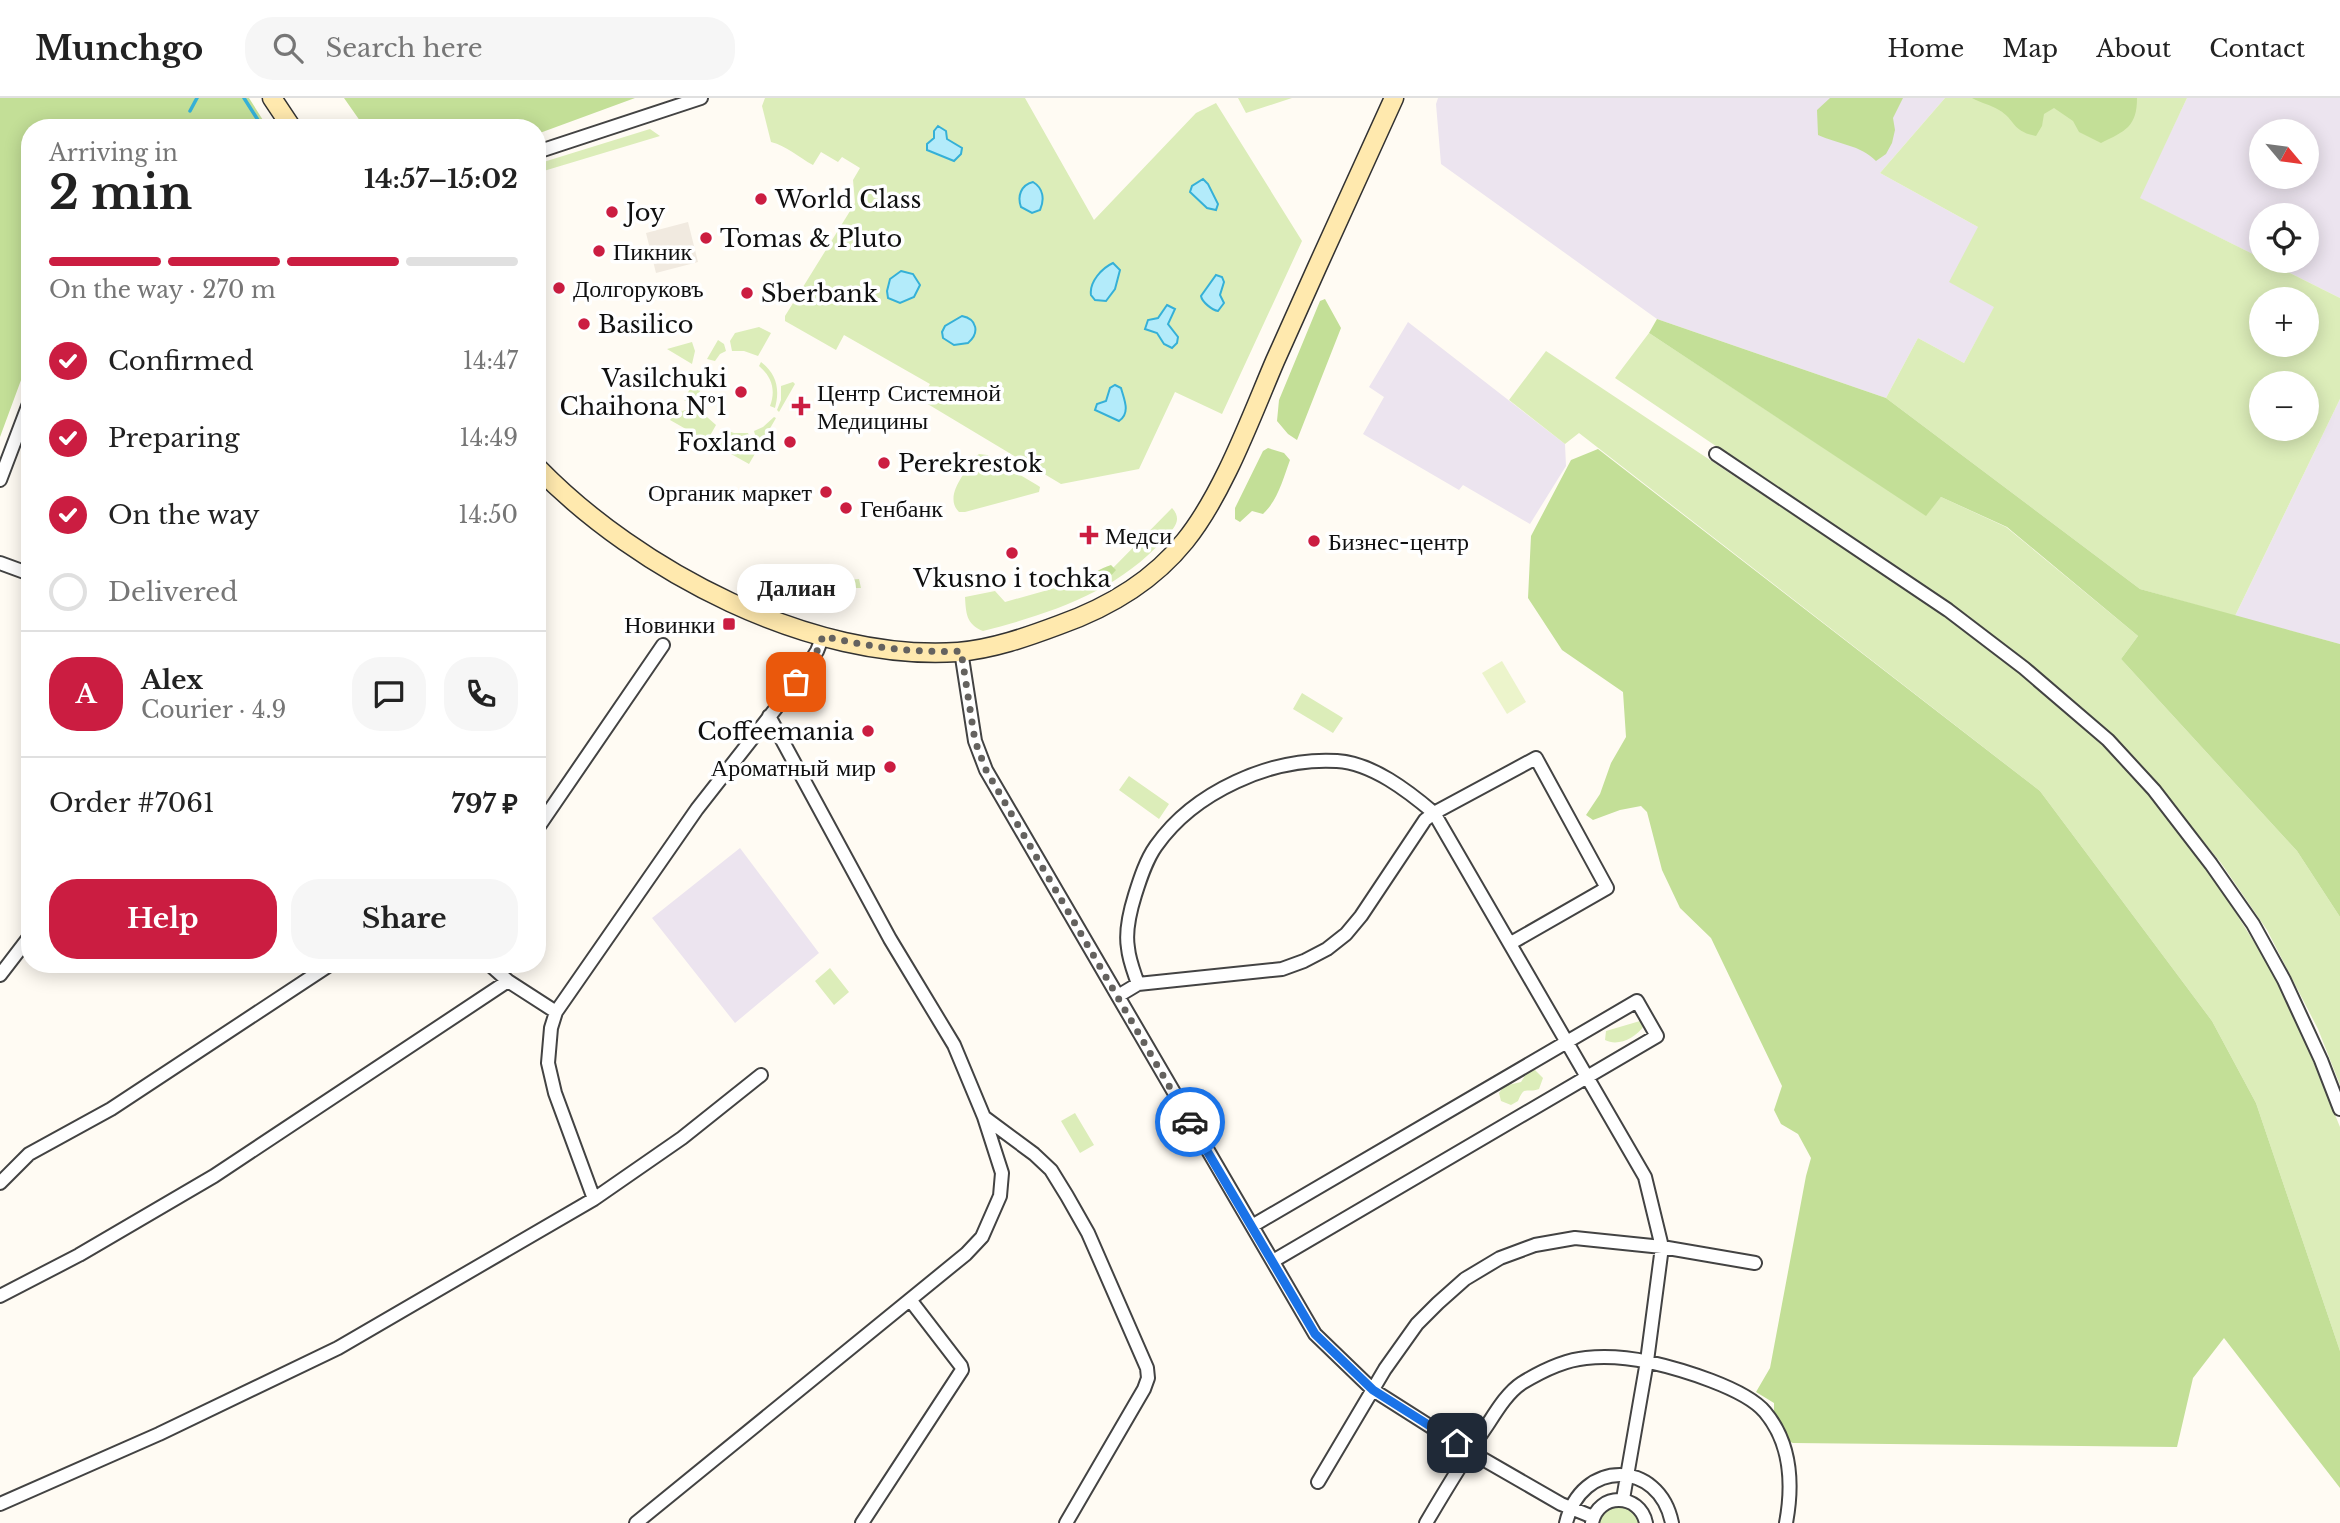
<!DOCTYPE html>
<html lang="en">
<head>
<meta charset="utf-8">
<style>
  body { margin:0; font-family:"Libre Baskerville",serif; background:#f6f6f6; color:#222; height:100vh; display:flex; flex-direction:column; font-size:26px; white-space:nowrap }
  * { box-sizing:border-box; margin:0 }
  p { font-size:23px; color:#767676 }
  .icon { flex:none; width:38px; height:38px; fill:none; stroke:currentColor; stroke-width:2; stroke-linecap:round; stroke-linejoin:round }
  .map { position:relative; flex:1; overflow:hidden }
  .drawer { position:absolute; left:21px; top:21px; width:525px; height:854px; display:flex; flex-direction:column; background:#fff; border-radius:28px; box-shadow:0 4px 18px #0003 }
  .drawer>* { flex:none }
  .needle { width:46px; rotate:119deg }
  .buttons { position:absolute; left:2249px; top:21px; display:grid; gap:14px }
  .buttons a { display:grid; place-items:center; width:70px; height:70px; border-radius:50%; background:#fff; box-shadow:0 4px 18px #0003; font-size:35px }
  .pin { position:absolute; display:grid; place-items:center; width:60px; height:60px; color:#fff; margin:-30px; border-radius:14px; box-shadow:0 4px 10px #0006 }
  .courier { position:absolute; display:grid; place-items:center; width:70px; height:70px; margin:-35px; border:5px solid #1a73e8; border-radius:50%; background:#fff; color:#222; box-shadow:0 2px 9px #0007 }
  .bubble { position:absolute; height:49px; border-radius:24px; background:#fff; box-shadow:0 4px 18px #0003; font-size:23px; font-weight:800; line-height:49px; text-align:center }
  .head em { font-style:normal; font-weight:800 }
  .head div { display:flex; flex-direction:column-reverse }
  .head { display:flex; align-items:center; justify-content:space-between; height:119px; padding:0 28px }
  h1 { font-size:46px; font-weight:800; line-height:52px }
  .bar { display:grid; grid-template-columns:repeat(4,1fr); gap:10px 7px; align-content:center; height:84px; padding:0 28px }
  .bar i { height:9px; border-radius:5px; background:#e0e0e0 }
  .bar .on { background:#cb1d41 }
  .bar p { grid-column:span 4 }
  .line { display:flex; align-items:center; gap:18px; padding:0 28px; border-top:2px solid #e0e0e0 }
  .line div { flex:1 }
  .round { display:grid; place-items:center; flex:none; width:74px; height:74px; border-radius:28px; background:#f6f6f6 }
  ol { padding:0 28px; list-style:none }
  li { display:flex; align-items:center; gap:21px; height:77px }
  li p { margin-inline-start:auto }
  li .icon { padding:7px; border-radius:50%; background:#cb1d41; color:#fff; stroke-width:4 }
  li:last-child { color:#767676 }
  li i { width:38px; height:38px; border:4px solid #e0e0e0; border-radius:50% }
  .action { display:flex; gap:14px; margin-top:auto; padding:14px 28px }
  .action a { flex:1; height:80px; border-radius:28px; background:#cb1d41; color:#fff; font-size:28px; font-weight:800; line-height:80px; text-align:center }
  .action a+a { background:#f6f6f6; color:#222 }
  header { display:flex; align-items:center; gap:42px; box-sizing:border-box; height:98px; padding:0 35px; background:#fff; border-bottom:2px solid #e0e0e0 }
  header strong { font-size:33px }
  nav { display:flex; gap:38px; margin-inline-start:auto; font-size:24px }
  .search { width:490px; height:63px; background:#f6f6f6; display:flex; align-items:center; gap:18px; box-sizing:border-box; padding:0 24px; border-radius:28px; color:#767676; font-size:26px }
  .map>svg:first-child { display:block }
  .industrial { fill:#ece4ef; fill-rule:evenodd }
  .green { fill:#dcedb9; fill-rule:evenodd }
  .forest { fill:#c3df97 }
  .pitch { fill:#ecf4cb }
  .plaza { fill:#f1eae0 }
  .water { fill:#b3ebfa; stroke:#35b0d7; stroke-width:2 }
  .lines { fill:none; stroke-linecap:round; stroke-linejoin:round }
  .stream { stroke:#35b0d7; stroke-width:3.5 }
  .minor-casing { stroke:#434343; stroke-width:16 }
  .secondary-casing { stroke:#323232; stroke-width:21 }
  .minor { stroke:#fff; stroke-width:12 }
  .secondary { stroke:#ffe9ae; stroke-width:18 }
  .done { stroke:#64625f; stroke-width:7; stroke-dasharray:0 12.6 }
  .route { stroke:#1a73e8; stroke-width:9 }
  .poi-dot { fill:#cb1d41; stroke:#fff; stroke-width:2.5 }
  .labels { text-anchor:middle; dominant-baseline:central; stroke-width:7; stroke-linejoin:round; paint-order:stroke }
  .poi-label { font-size:24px; fill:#101010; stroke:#fff; text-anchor:start }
</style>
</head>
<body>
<header>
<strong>Munchgo</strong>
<div class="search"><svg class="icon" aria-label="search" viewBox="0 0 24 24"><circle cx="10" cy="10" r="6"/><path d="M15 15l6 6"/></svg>Search here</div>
<nav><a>Home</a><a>Map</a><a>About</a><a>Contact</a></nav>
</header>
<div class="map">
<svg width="2340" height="1425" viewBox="0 0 2340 1425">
  <rect width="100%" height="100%" fill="#fffbf3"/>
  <path class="industrial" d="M1438,0h507l-65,75 98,54 17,79 -31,57 -46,-25 -32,60 -229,-79 -216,-155 -5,-60z
    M2187,0h153v200l-74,-37h40v-46h-45v43l-122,-60zM2261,33h45v46h-45z
    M1408,224l157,122 1,22 -36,58 -67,-39 -4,5 -96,-56 21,-37 -15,-10z
    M2340,301v245l-105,-28z
    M740,750l79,105 -84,70 -83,-105z"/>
  <path class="green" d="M765,0h260l69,122 102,-107 20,-10 86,138 -80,173 -47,-22 -36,77 -78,15 -140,-84 9,-16 -86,-49 -8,15 -51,-29v-5l70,-113 -2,-23 7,-12 -18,-11 -4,5 -17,-10 -8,13c-15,-8 -26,-19 -42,-23l-9,-36z
    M1238,0h54l-46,15z
    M1945,0h242l-47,100 121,60v3h5l74,37v101l-105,217 -95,-27 -254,-191 32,-60 46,25 30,-56 -45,-25 29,-55 -98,-54zM2261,201h45v46h-45zM2261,285h45v46h-45z
    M650,31l10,7 -123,37v-9z
    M759,229l12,6 -13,23 -14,-5h-12l-2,-10 5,-8z
    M1649,235l277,182 15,-18 65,30 132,109 -17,23 176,192 43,66v168l-22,-56 -51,-99 -46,-67 -64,-79 -45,-49 -83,-72 -77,-58 -337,-227z
    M718,242l6,4 2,7 -6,3 -5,7 -8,-2z
    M692,244l3,9 -3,13 -25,-15z
    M1546,253l399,265 76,59 82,70 47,50 59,75 75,120 56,137v224l-84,-248 -44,-82 -172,-230 -461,-358 -14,11 -56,-44z
    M761,264c16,12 19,28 14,46l-5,-2c6,-16 2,-29 -11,-40z
    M694,283l6,3 1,5 -2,4 1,7 -12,2 -4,-2z
    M793,284l2,2 -16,28 -2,-2 4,-10v-14z
    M701,308l6,11 9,8 -9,16 -37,-21 6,-12 6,3z
    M774,319l2,1 -15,26 -4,-2 -3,-11 9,-4z
    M723,331l11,4h14l4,9 -3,6 7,4 -7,12 -34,-19z
    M979,356l8,1 50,30 3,2 -1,5 -74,20h-6c-16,-16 7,-40 16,-55z
    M1172,410c11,12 2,20 -8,31 -47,53 -115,75 -181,92 -17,-7 -17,-18 -18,-34l30,-6 10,11 103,-29z
    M839,479l8,3 12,-1 2,9h-17l-10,-3z
    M1302,595l41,25 -10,15 -40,-24z
    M1129,678l40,28 -10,15 -40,-29z
    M830,870l19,24 -15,13 -19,-24z
    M1640,923h3l1,5c-9,12 -26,21 -39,14l1,-9z
    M1535,972l8,8 -4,11c-13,5 -14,-5 -21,12l-7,4 -10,-4 -2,-8 5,-7 17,-4 7,-11z
    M1075,1015l19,32 -14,8 -19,-32z
    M1620,1407l16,7 5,11h-45l8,-13z"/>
  <path class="forest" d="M0,0h249l19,30h-238v238l-6,6 -24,65z
    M344,0h291l-98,36v-6h-172z
    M1830,0h73l-10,20 2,12 -3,13 -6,11 -10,7c-15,-16 -39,-17 -58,-26l-1,-25z
    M1972,0h165c0,29 -12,33 -36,45l-22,-11 -6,-11 -19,-13 -10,6 -2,12 -6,10c-25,-5 -20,-16 -37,-26 -8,-5 -18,-7 -27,-12z
    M1325,201l16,29 -44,112 -9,-6 -11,-13 2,-21 41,-99z
    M1657,221l229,79 254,191 200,55v273l-43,-66 -176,-192 17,-23 -131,-109 -66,-30 -15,19 -277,-183z
    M1268,350l16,5 6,7c-7,19 -12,40 -27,54l-11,-3 -12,11 -5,-3v-11l28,-57z
    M1598,351l442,342 172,230 44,82 84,248v137l-116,-150 -31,40 -16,69 -384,-4 -11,-4 -8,-19v-17l-18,-11 14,-24 36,-192 5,-18 -13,-24 -17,-10 -7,-14 8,-24 -71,-148 -31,-30 -18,-38 -15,-58 -6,-6 -21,4 -27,10 -7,-5 14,-21 11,-31 15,-26 -3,-45 -61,-42 -34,-52 3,-62 40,-76z
    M1111,467l5,5 -8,9 -23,12 -9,-6 2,-10c14,2 20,-6 33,-10z"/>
  <path class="pitch" d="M1502,563l24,41 -19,12 -25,-41z"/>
  <path class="plaza" d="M688,124l10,40 -42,11 -10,-40z"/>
  <path class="water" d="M938,28l8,5 1,8 15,9 -1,6 -7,7 -27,-11v-6l7,-6v-7z
    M1203,81l5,5 10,20 -2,6 -9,-2 -17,-16 2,-6z
    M1033,84c10,6 12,17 7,28l-8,3 -11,-6c-4,-11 0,-22 12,-25z
    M1113,165l7,7 -5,19 -9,12 -11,-1 -4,-5c-2,-13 11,-27 22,-32z
    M901,173l12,3 7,11 -6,12 -14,6 -12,-5 -1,-7 3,-12z
    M1216,177l6,2 2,5 -4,13 4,8 -6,8c-6,-1 -16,-9 -17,-15z
    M1167,207l8,4 -7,15 10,13 -1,6 -5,5 -8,-4 -7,-11 -12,-4 3,-9 10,-2z
    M962,218c15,3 18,17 6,27l-14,2 -11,-7 -1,-6 3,-6z
    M1115,287l6,3c3,11 10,25 -2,33l-24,-11 2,-6 9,-3 4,-13z"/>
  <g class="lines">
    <path class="stream" d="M244,0l19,30
      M190,13l7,-13"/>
    <g class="minor-casing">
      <path id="minor" d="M537,54l164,-54
        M1716,356l232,156 76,58 84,72 46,50 57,74 42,60 31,56 37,80 19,49
        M0,382l30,-79
        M0,465l30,11
        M961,553l14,90 11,29 329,564 58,56 96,61 92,53 32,13
        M537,731l126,-184
        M489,866l19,17 48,31
        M0,877l30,-39
        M1138,886c-4,-12 -9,-24 -10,-36 -3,-17 2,-37 7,-53 5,-16 11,-35 21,-49 38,-54 115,-89 181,-85 35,2 71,30 97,52l211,364 17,70 -15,114 -24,138
        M1118,898l20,-12 144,-15 22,-8 23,-12 19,-15 15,-18 64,-96 9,-7 102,-55 71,130 -96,55
        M984,1019l50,37 17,16 16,26 21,37 59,135 1,10 -4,11 -78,134
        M0,1085l29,-29 82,-45 220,-145
        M594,1101l88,-61 79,-63
        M1252,1128l385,-225 20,35 -384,225
        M0,1198l79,-41 135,-79 294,-195
        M1318,1384l67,-113 32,-45 21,-21 27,-24 35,-21 35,-13 40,-7 87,9 93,16
        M0,1406l159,-70 179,-86 256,-149 -39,-106 -7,-30 3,-35 5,-16 141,-203 105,-134 15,-24 6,-15
        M636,1425l330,-269 16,-17 18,-41 2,-23 -18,-56 -30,-72 -64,-106 -121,-223
        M862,1425l100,-153 -1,-4 -50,-65
        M1426,1425c20,-34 40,-67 62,-99 9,-14 20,-32 34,-41 18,-11 42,-23 64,-25 19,-2 44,0 63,4 31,7 96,26 116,50 26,31 28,73 21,111
        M1566,1425c15,-64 93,-64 106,0
        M1592,1425c6,-31 48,-30 54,0"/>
    </g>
    <g class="secondary-casing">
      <path id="secondary" d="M272,0l20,30
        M537,369c101,104 274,195 421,185 35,-3 69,-15 101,-27 48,-17 93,-43 126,-84 38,-47 66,-124 90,-180 39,-88 79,-175 119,-263"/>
    </g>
    <use href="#minor" class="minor"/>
    <use href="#secondary" class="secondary"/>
  </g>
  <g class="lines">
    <path class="done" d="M796,584l21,-31 6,-15c46,11 90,17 138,15l14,90 11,29 204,352"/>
    <path class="route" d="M1190,1024l125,212 58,56 84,53"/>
  </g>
  <g class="poi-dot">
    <circle cx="761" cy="101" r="7"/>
    <circle cx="612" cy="114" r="7"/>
    <circle cx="706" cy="140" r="7"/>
    <circle cx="599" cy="153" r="7"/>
    <circle cx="559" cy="190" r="7"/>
    <circle cx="747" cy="195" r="7"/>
    <circle cx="584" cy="226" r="7"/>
    <circle cx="741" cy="294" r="7"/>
    <path d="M797.5 297.5h7v7h7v7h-7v7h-7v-7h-7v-7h7z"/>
    <circle cx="790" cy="344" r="7"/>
    <circle cx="884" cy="365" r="7"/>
    <circle cx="826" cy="394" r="7"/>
    <circle cx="846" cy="410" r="7"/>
    <path d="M1085.5 426.5h7v7h7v7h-7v7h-7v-7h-7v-7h7z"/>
    <circle cx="1314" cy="443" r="7"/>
    <circle cx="1012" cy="455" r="7"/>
    <rect x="722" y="519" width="14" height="14" rx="3.5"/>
    <circle cx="868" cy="633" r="7"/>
    <circle cx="890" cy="669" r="7"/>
  </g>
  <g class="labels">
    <g class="poi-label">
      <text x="775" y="101">World Class</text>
      <text x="626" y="114">Joy</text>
      <text x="720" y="140">Tomas &amp; Pluto</text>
      <text x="613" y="153">Пикник</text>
      <text x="573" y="190">Долгоруковъ</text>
      <text x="761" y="195">Sberbank</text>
      <text x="598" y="226">Basilico</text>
      <text x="727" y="280" text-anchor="end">Vasilchuki<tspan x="727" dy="28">Chaihona №1</tspan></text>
      <text x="817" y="294">Центр Системной<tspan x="817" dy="28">Медицины</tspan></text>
      <text x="776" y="344" text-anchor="end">Foxland</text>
      <text x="898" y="365">Perekrestok</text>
      <text x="812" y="394" text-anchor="end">Органик маркет</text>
      <text x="860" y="410">Генбанк</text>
      <text x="1105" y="437">Медси</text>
      <text x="1328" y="443">Бизнес-центр</text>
      <text x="1012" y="480" text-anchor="middle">Vkusno i tochka</text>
      <text x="715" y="526" text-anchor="end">Новинки</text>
      <text x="854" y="633" text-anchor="end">Coffeemania</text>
      <text x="876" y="669" text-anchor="end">Ароматный мир</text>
    </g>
  </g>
</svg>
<div class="buttons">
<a><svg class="needle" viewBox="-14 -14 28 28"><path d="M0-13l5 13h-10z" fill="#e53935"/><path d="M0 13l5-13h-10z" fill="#767676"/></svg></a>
<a><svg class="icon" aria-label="locate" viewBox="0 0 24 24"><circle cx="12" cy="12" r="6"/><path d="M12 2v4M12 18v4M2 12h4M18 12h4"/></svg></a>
<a>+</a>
<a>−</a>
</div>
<div class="pin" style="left:796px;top:584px;background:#ea580c"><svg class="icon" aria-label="bag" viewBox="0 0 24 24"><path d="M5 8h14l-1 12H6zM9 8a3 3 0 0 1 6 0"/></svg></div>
<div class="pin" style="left:1457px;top:1345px;background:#1f2937"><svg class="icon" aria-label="home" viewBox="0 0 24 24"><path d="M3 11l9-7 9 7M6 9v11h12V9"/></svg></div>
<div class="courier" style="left:1190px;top:1024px"><svg class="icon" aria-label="car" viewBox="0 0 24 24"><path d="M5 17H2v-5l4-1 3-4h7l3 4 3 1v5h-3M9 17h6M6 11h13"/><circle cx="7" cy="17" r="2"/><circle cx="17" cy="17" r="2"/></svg></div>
<div class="bubble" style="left:737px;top:466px;width:119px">Далиан</div>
<section class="drawer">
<div class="head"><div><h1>2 min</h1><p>Arriving in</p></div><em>14:57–15:02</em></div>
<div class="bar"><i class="on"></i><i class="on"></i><i class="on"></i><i></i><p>On the way · 270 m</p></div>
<ol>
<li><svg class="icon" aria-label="check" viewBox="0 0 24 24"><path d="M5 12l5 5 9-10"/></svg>Confirmed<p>14:47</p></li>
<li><svg class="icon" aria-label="check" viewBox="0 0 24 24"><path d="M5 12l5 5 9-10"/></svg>Preparing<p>14:49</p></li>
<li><svg class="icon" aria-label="check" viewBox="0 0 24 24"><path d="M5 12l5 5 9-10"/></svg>On the way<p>14:50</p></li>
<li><i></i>Delivered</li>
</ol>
<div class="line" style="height:126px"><b class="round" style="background:#cb1d41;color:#fff">A</b><div><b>Alex</b><p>Courier · 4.9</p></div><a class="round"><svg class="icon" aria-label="chat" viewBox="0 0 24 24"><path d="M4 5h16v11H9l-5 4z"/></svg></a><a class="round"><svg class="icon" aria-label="phone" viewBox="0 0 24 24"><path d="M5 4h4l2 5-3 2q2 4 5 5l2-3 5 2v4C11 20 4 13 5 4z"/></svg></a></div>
<div class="line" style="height:91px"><div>Order #7061</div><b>797 ₽</b></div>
<div class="action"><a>Help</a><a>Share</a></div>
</section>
</div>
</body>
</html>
